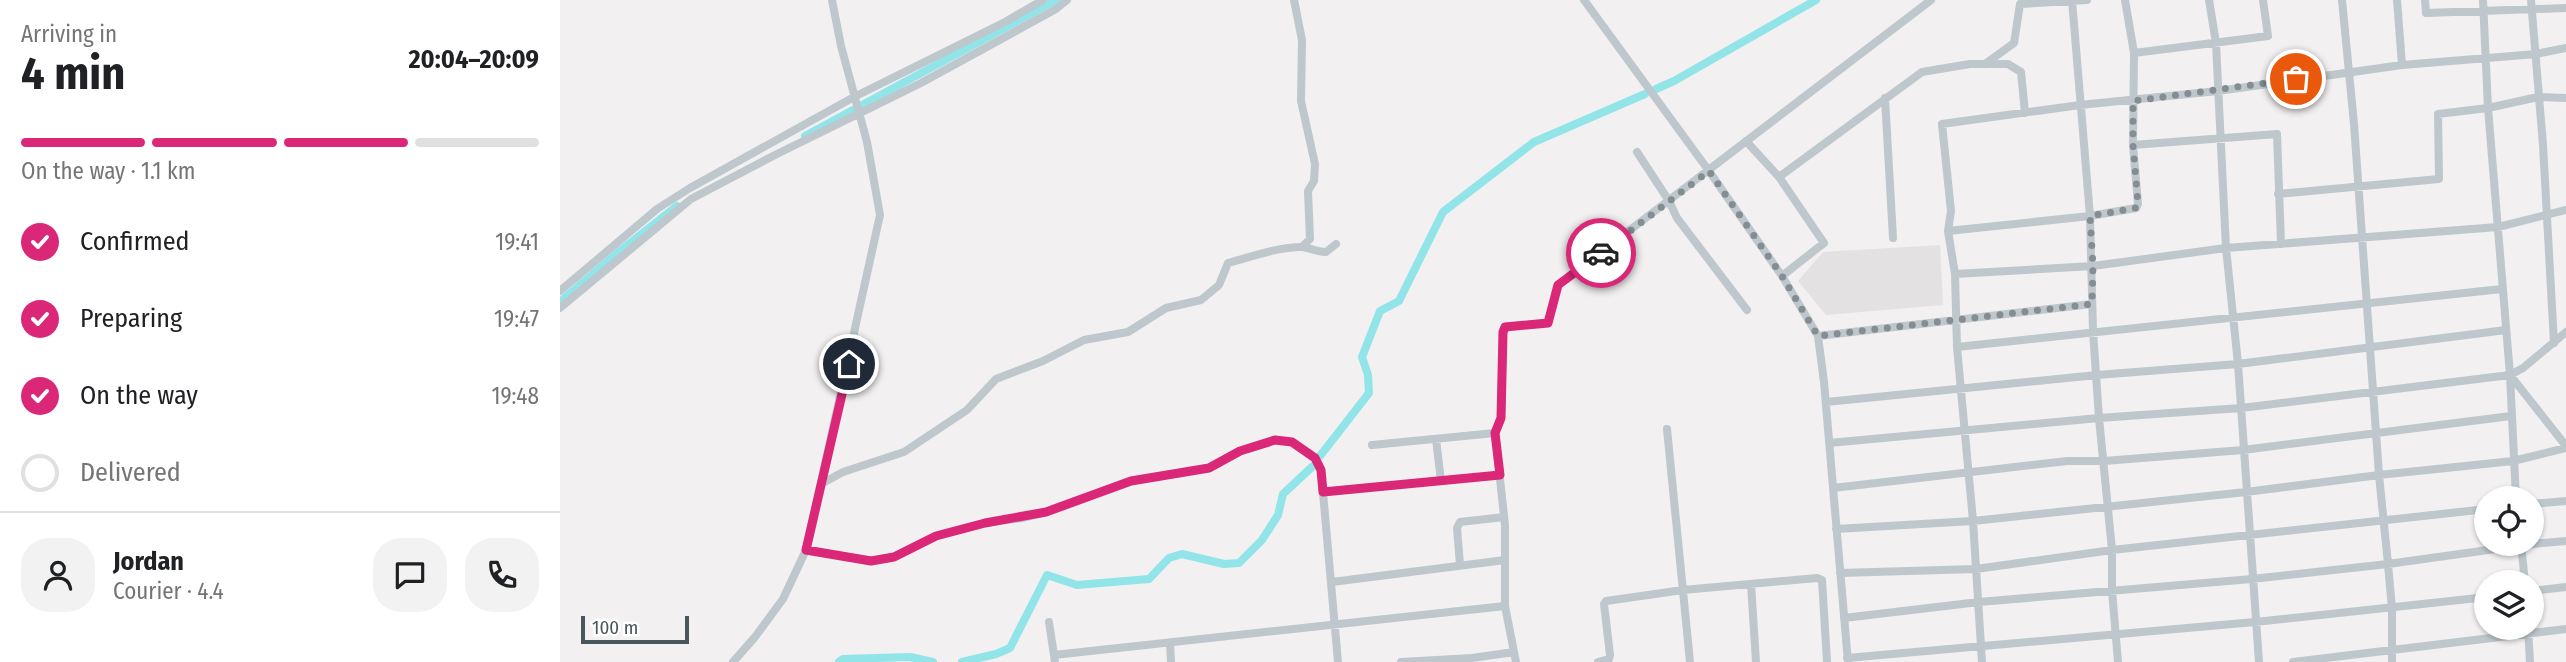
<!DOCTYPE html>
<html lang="en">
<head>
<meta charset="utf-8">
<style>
  body { margin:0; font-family:"Fira Sans Condensed",sans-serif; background:#f2f2f2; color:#202124; height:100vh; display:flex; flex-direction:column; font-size:26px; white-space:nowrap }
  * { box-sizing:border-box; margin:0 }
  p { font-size:23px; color:#757577 }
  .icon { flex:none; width:38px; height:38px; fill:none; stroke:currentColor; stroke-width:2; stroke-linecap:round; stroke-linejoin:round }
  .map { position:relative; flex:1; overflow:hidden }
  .sheet { display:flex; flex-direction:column; background:#fff; width:560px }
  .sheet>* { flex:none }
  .controls { position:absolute; left:1914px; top:486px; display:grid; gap:14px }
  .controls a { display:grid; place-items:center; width:70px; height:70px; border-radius:50%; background:#fff; box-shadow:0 2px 5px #0004; font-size:35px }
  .scale { position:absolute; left:21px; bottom:18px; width:108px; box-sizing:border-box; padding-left:7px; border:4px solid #49575d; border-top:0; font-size:19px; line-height:24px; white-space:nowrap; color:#49575d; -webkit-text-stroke:5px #fff; paint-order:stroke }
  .pin { position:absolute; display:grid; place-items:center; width:60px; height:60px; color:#fff; margin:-30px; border:4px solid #fff; border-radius:50%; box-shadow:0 2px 7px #0007 }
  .courier { position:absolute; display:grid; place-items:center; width:70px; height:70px; margin:-35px; border:5px solid #db2777; border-radius:50%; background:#fff; color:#222; box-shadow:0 2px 9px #0007 }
  .headline em { font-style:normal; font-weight:700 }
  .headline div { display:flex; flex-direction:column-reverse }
  .headline { display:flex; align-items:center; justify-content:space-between; height:119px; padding:0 21px }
  h1 { font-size:46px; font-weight:700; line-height:52px }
  .bar { display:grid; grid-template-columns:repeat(4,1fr); gap:10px 7px; align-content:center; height:84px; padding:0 21px }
  .bar i { height:9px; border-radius:5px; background:#e0e0e0 }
  .bar .active { background:#db2777 }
  .bar p { grid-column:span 4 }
  .line { display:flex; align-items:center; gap:18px; padding:0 21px; border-top:2px solid #e0e0e0 }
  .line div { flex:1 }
  .round { display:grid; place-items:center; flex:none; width:74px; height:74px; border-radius:28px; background:#f2f2f2 }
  ol { padding:0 21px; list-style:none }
  li { display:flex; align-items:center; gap:21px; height:77px }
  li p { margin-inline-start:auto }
  li .icon { padding:7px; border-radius:50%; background:#db2777; color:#fff; stroke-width:4 }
  li:last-child { color:#757577 }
  li i { width:38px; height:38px; border:4px solid #e0e0e0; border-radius:50% }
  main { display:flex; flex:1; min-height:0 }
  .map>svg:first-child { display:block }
  .education { fill:#e3e1e2 }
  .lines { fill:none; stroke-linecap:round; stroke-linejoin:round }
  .canal { stroke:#91e4e8; stroke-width:8 }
  .street { stroke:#bdc7cc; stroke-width:8 }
  .done { stroke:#848d91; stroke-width:7; stroke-dasharray:0 12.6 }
  .route { stroke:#db2777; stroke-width:9 }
</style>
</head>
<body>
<main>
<section class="sheet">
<div class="headline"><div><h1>4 min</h1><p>Arriving in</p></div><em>20:04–20:09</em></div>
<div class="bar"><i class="active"></i><i class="active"></i><i class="active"></i><i></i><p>On the way · 1.1 km</p></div>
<ol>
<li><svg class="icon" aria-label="check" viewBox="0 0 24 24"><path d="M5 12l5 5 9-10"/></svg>Confirmed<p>19:41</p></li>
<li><svg class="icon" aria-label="check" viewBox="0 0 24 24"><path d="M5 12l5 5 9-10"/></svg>Preparing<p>19:47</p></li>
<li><svg class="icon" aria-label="check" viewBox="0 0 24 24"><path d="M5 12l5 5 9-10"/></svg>On the way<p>19:48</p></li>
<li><i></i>Delivered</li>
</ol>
<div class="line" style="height:126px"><a class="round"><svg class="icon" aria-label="person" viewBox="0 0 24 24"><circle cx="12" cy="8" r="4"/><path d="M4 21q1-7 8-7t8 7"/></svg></a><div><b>Jordan</b><p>Courier · 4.4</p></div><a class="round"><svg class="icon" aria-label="chat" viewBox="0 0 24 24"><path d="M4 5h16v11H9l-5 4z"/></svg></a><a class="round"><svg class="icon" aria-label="phone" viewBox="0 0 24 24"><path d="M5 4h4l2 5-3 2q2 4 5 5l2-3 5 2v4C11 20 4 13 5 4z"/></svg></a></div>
</section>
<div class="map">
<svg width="2006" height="662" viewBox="0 0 2006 662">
  <rect width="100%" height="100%" fill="#f2f0f1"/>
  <path class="education" d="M1380,245l3,60 -117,10 -28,-34 25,-29z"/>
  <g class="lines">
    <path class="canal" d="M1096,89l18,-8 142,-81
      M245,136l251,-136
      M0,302l55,-47 62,-49
      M760,456l49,-63 -1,-18 -6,-18 18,-46 19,-10 44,-89 91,-70 111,-48
      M279,662l4,-3 67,-2 23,5
      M402,662l34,-8 14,-6 37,-73 30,10 72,-6 20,-21 13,-4 42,10 15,-1 23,-23 16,-25 5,-21 30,-28"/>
    <path class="street" d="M734,0l8,40 -1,61 14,63 -1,17 -6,10 2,48 -7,7
      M1024,0l125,171 73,105 36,60 6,46 24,280
      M1512,0l18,216 3,115 6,87 13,132v40l6,72
      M1649,0l7,43 10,205 12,116 21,298
      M1782,0l12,124 25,351 9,89 4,45v53
      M1837,0l5,65
      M1865,0l1,13 140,-5
      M1923,0l5,108 22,267 6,124
      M1971,0l12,145 11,198
      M1574,53l134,-17 -5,-36
      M1425,64l29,-21 6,-39 67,-4
      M1325,98l8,140
      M1186,141l33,36 45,66 -42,33
      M1573,145l144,-11 4,110
      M1077,152l32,49 8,17 70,92
      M1219,177l143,-105 48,-8h38l13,8 4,41
      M1718,194l161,-15 -1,-65 50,-6 50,-11 28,1
      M1388,231l142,-15 46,-8 2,-4 -5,-59 1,-92 -9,-53
      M1395,274l138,-8 133,-18 272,-21 68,-17
      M0,291l97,-82 33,-21 164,-91 151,-75 38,-22
      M0,308l131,-109 86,-45 144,-71 135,-74 11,-9
      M1258,336l274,-32
      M1397,347l545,-58
      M1950,375l56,71
      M1266,402l271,-27 141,-11 268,-34
      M1107,429l23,233
      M876,439l5,42
      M1269,443l270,-25 142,-10 269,-33 13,-7 43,-36
      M812,445l123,-12
      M261,484l22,-12 61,-20 63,-42 29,-31 47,-18 41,-21 44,-8 38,-24 35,-8 18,-15 9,-22c23,-6 46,-15 71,-16 8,-1 16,5 27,5l10,-8
      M1273,488l234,-27h37l139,-11 268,-34
      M763,492l177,-17
      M1972,504l34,-3
      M1276,529l137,-8 273,-29 133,-17 134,-14 53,-13
      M1961,544l4,39
      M1972,544l34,-3
      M246,550l65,11 23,-4 42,-21 49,-13 37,-5 24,-6 85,-31 78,-13 31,-17 35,-11 17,2 23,16 6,12 17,192
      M900,565l-3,-37 3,-6 44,-5
      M1280,573l136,-4 136,-19 375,-41
      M772,582l173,-22
      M1191,584l5,78
      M1972,591l34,-4
      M1284,618l135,-16 273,-23 136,-15 143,-20
      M489,622l6,40
      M1968,628l2,34
      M610,643l1,19
      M954,652l-9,-46v-81l-10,-92 6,-15 2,-85 2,-6 43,-4 10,-38 373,-285
      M494,655l451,-49
      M1287,658l408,-36 232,-25
      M173,662l22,-25 28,-38 23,-49 74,-335 -13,-73 -26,-96 -9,-46
      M841,662l71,-4 42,-6 2,10
      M1038,662l11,-3 1,-4 -6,-51 2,-3 77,-11 134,-12 5,2 5,82
      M1422,662l-9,-141 -16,-174 -2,-73 -7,-43 3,-20 -9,-87 138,-19 138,-14 184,-26 134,-11 30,-6
      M1733,662l273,-33"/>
  </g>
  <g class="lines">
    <path class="done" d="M1041,253l108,-82 73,105 36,60 274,-32 1,-38 -3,-50 46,-8 2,-4 -5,-59v-44l163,-22"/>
    <path class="route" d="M289,364l-43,186 65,11 23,-4 42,-21 49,-13 61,-11 85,-31 78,-13 31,-17 35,-11 17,2 23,16 6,12 2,22 177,-17 -5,-42 6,-15 2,-86 2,-5 43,-4 10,-38 43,-32"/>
  </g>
</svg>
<div class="controls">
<a><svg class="icon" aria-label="locate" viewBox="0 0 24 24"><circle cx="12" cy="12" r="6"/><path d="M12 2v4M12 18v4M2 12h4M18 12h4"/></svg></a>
<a><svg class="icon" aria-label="layers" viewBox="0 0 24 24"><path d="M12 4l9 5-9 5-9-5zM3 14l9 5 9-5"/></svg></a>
</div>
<div class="scale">100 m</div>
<div class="pin" style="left:1736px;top:79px;background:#ea580c"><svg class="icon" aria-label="bag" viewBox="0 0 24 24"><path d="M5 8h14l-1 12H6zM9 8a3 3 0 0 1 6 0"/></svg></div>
<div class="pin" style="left:289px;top:364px;background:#1f2937"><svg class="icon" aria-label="home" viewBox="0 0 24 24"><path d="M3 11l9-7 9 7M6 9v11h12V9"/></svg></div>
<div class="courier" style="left:1041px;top:253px"><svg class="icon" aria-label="car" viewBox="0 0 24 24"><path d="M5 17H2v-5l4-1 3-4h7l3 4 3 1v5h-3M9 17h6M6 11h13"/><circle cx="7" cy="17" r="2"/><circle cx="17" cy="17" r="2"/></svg></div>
</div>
</main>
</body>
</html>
